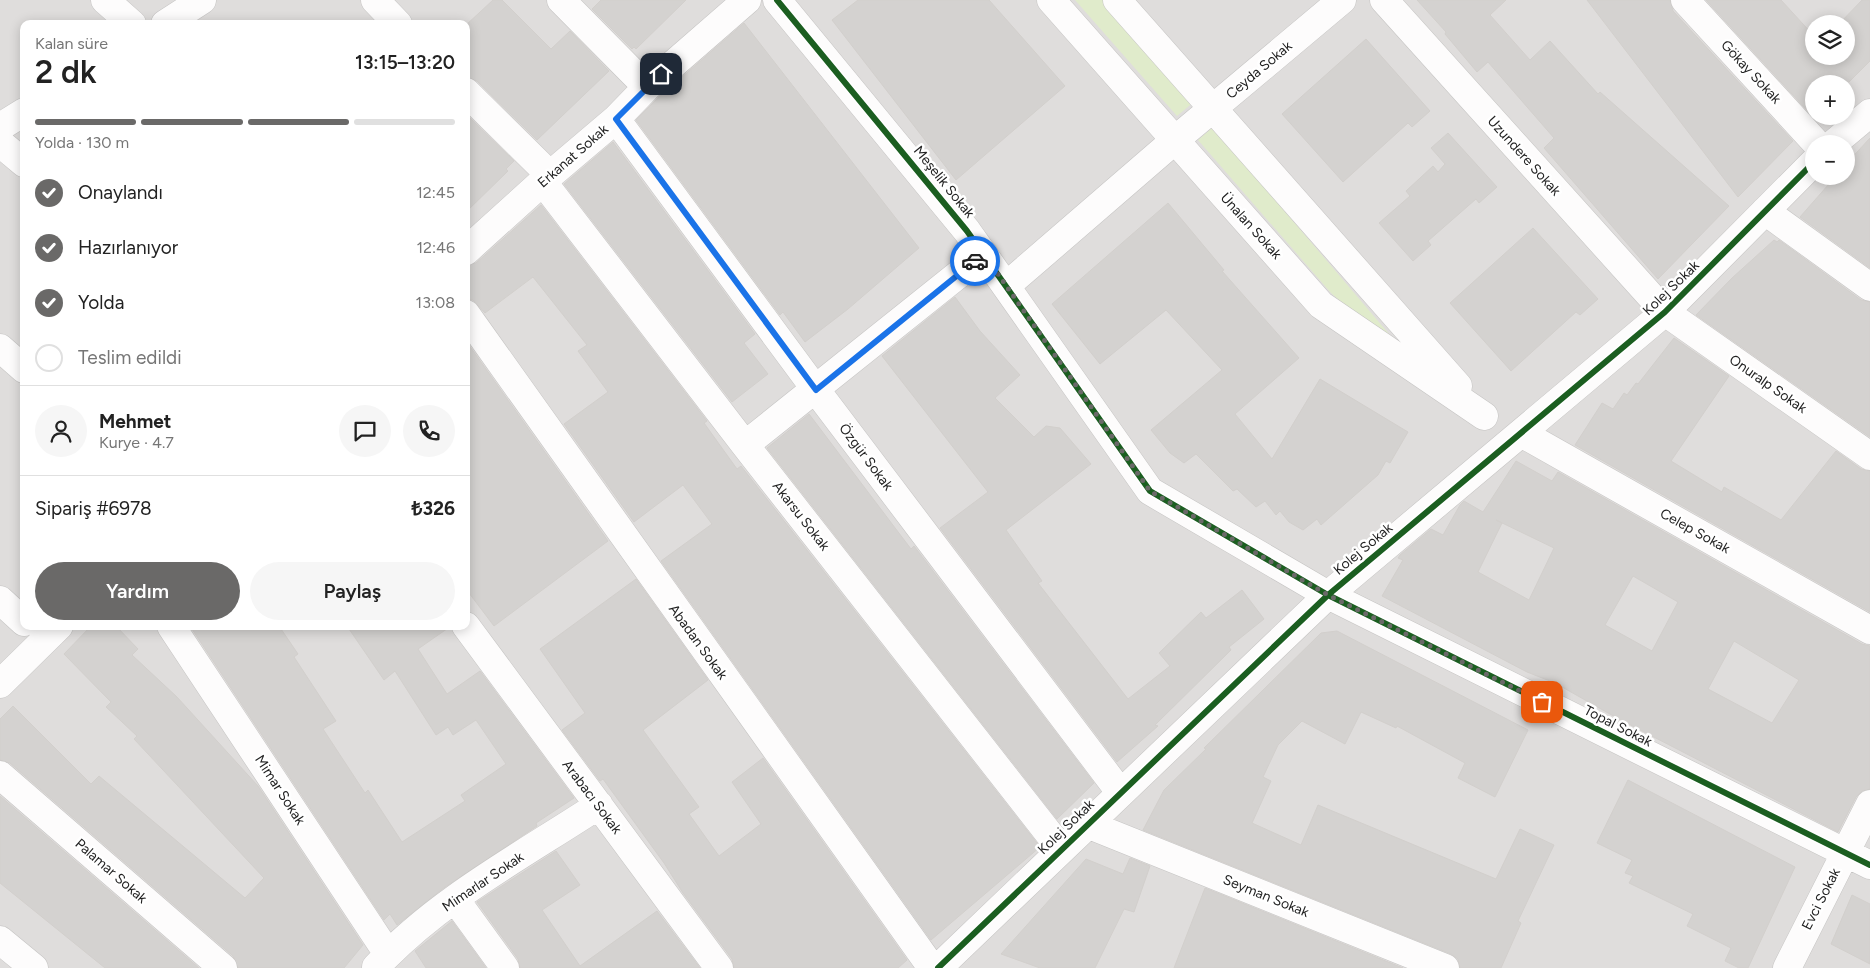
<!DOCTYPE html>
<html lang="tr">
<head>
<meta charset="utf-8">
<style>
  body { margin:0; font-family:Figtree,sans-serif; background:#f6f6f6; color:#222; height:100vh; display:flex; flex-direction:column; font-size:19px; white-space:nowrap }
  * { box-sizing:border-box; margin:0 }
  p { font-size:16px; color:#767676 }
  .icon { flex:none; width:28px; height:28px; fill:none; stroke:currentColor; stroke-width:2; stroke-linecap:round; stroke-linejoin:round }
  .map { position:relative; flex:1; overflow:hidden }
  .side { position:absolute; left:20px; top:20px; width:450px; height:610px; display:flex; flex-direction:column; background:#fff; border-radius:10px; box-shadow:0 2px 12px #0003 }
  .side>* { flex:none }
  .fabs { position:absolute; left:1805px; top:15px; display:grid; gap:10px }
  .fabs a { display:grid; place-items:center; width:50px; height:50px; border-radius:50%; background:#fff; box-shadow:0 2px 12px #0003; font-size:25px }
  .pin { position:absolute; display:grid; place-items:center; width:42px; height:42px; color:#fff; margin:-21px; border-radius:10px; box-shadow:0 2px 8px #0006 }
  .courier { position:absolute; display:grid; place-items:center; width:50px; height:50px; margin:-25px; border:4px solid #1a73e8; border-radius:50%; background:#fff; color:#222; box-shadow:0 1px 6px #0007 }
  .summary em { font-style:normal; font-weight:600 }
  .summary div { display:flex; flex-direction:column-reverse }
  .summary { display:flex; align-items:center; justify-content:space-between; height:85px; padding:0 15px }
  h1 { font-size:32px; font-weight:600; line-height:38px }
  .bar { display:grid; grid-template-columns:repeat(4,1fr); gap:8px 5px; align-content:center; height:60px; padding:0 15px }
  .bar i { height:6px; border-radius:4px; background:#e0e0e0 }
  .bar .selected { background:#6a6968 }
  .bar p { grid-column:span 4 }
  .line { display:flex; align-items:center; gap:12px; padding:0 15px; border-top:1px solid #e0e0e0 }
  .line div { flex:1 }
  .round { display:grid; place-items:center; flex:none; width:52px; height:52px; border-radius:26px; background:#f6f6f6 }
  ol { padding:0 15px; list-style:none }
  li { display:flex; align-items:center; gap:15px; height:55px }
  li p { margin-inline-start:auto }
  li .icon { padding:5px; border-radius:50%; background:#6a6968; color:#fff; stroke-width:4 }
  li:last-child { color:#767676 }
  li i { width:28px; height:28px; border:2px solid #e0e0e0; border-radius:50% }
  .primary-button { display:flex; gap:10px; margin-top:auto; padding:10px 15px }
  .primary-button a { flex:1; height:58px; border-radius:30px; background:#6a6968; color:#fff; font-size:20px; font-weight:600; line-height:58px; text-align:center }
  .primary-button a+a { background:#f6f6f6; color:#222 }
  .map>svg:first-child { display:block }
  .residential { fill:#dfdddc; fill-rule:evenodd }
  .grass { fill:#e0ebcb }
  .building { fill:#d4d2d0; stroke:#d2cfcc; fill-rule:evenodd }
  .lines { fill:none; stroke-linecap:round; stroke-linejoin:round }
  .minor-casing { stroke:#c5c4c3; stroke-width:29 }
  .minor { stroke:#fdfcfc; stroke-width:28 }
  .cycleway-casing { stroke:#fff; stroke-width:9 }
  .cycleway { stroke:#1b5e20; stroke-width:6 }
  .done { stroke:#6a6968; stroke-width:5; stroke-dasharray:0 9 }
  .route { stroke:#1a73e8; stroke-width:6 }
  .labels { text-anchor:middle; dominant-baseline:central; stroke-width:5; stroke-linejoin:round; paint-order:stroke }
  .street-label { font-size:14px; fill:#222; stroke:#fff }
</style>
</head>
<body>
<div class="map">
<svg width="1870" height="968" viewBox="0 0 1870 968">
  <rect width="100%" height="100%" fill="#efedeb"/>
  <path class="residential" d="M0,0h1870v968h-1870zM24,24h442v602h-442zM1814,24h32v32h-32zM1814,84h32v32h-32zM1814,144h32v32h-32z"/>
  <path class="grass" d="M1075,0h29l91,101 -18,15z
    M1213,127l188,221 -4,4 -66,-59 -133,-153z"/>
  <path class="building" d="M493,0h9l49,49 19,-18 39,40 -72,69 -60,-59 -11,-4v-52z
    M601,0h85l-50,49 -2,-2 -2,2 -40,-40z
    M858,0h131l76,86 -109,94 -124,-160z
    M1417,0h89l-16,15 40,45 20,-19 48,53 2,-2 129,114 -71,73 -114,-131 10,-10 -66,-76 -11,10 -32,-38 1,-2z
    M1587,0h83l3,11 120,130 -55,56z
    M1706,0h75l33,36v20h32v-32h-7l23,-24h8v61l-24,24 -32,-1v32h2l-2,2z
    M744,23l175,225 -71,61 -43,33 -22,-30 -3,3 -144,-195 22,-22z
    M1366,39l64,72 -18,16 -4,-4 -65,59 -61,-68z
    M466,114l48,47 -8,8 2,2 -42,41z
    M1448,133l49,54 -18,16 -3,-4 -48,42 3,4 -18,16 -34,-38 31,-27 -4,-5 27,-25 5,6 7,-8 -14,-16z
    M1870,138v130l-70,-51 36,-41h10v-12z
    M613,142l142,192 -11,9 24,31 -36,28 -168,-218z
    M1168,203l56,67 -2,1 77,87 -64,56 37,45 48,-80 88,53 -18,31 -4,-2 -8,14 -57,50 -4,-6 -14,11 -14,-8 -9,-11 -4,4 -11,-14 -9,6 -19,-18 -4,2 -37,-37 -12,9 -14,-10 -19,-23 71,-60 -56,-60 -66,54 -48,-60z
    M541,205l166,216 -3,2 33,46 4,-3 299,381 -109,93 -270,-379 51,-37 -29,-39 -49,37 -70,-98 44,-32 -30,-41 9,-6 -54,-68 -48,36 -12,-13 -7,-1v-33l10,-3z
    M1533,228l65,71 -18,16 -4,-3 -65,59 -61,-68z
    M1774,240l3,2 2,-2 82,60 9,2v135l-174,-122 36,-37z
    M955,297l25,34 40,44 -25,23 39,39 12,-11 14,2 31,36 -85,66 36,51 -4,2 90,116 42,-33 -11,-13 42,-41 5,6 36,-28 22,29 -35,28 2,3 -76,75 3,1 -41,36 -177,-234 48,-36 -106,-136z
    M1674,338l55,38 -58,85 51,31 2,-5 57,33 55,-69 25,18 9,2v141l-295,-167 27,-42 11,6 11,-16 3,2 9,-12 2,1z
    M466,341l142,200 -114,85 -28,-37z
    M809,414l102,135 3,-3 180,237 -37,36 -290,-371z
    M1516,461l36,20 6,-9 304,172 8,2v143l-8,2 -6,6 -18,35 -221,-114 -62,-35 -28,-11 -145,-76 21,-36 -5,-2 2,-3 31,-26 12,6 17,-30 4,-4 19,11zM1496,520l58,28 -25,52 -51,-28 24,-49zM1633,576l45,26 -26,49 -47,-26zM1734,641l65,39 -27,43 -64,-34z
    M636,579l72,101 -65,50 56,77 -10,7 30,42 42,-32 -29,-42 31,-24 144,202 -9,8h-164l-2,-9 -49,-66 -19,-30 -61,-84 -3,2 -38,-51 23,-17 -45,-64z
    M91,626h25l22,23 -6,6 45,42 81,89 105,159 -19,23h-106l-5,-12 -223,-193 -10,-3v-41l13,-13 78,78 8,-8 146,122 19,-20 -130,-139 3,-3 -31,-29 5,-5 -47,-48z
    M190,626h89l19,28 -4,3 42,64 -13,8 42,64 3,-3 34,52 63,-41 -4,-6 45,-31 -30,-44 -23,15 -5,-8 -12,8 -41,-64 -11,9 -37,-54h104l-33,23 29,45 33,-23 94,127 -38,25 1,3 -92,61 -48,38 -7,-11 -6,6z
    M1337,631l191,99 -33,67 -37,-19 7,-15 -68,-37 -1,2 -35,-16 -16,32 -43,-23 -24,24 -15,32 8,4 -19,42 49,22 17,-40 178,74 24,-50 34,16 -36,76 3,2 -20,45h-41l-2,-9 -7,-5 -308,-124 21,-40 42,-41 -2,-1 117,-115z
    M1628,780l167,87 -47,101h-9l-14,-7 6,-13 -44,-22 6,-12 -64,-31 4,-7 -8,-3 7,-13 -35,-17z
    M0,796l199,172h-94l-105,-85z
    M556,851l24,34 -38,25 38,56 77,-55 43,57h-180l-2,-9 -41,-57z
    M1130,858l20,8 -16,46 -10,-3 -29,59h-55l-39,-14 85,-95 37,15z
    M1205,888l198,80h-229z
    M1852,895l18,9v60l-39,-20z
    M452,921l34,47h-60l-11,-17z"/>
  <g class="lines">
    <g class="minor-casing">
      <path id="minor" d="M105,0l27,24
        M375,0l23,24
        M561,0l86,87
        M777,0l190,231 183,260 178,104 542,270
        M1051,0l270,305 163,111
        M1117,0l341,386
        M1384,0l281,312 205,144
        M1685,0l132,144
        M165,24l37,-24
        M466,92l84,83
        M616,119l200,271 304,402
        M0,127l24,-15
        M0,143l24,20
        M1833,144l37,-31
        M543,182l202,263 316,404
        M1765,211l105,76
        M466,251l84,-76 66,-56 31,-32 100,-87
        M1006,286l169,-146 167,-140
        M466,314l466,654
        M0,348l24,21
        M1521,433l349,197
        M745,445l239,-191
        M0,600l24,22
        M171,626l217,328
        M466,626l253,342
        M0,684l59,-58
        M0,775l223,193
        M1087,824l358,144
        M455,899l50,69
        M0,940l34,28
        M376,967c62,-67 147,-112 223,-162
        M938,968l390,-373 337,-283 149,-150
        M1787,968l83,-164"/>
    </g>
    <use href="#minor" class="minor"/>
    <g class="cycleway-casing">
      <path id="cycleway" d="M777,0l190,231 183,260 178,104 542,270
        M938,968l390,-373 337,-283 149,-150"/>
    </g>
    <use href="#cycleway" class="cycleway"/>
  </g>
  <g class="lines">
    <path class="done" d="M975,261l9,-7 166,237 178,104 214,107"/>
    <path class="route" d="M661,74l-45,45 200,271 159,-129"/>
  </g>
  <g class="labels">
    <g class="street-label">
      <text transform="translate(1259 70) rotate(-40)">Ceyda Sokak</text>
      <text transform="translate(1751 72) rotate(47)">Gökay Sokak</text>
      <text transform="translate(573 156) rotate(-41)">Erkanat Sokak</text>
      <text transform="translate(1524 156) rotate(48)">Uzundere Sokak</text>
      <text transform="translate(944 182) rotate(51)">Meşelik Sokak</text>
      <text transform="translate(1251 226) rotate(48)">Ünalan Sokak</text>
      <text transform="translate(1671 288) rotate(-44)">Kolej Sokak</text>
      <text transform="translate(1768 384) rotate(35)">Onuralp Sokak</text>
      <text transform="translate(866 457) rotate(53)">Özgür Sokak</text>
      <text transform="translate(801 516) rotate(52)">Akarsu Sokak</text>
      <text transform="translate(1695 531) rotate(29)">Celep Sokak</text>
      <text transform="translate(1363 549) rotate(-40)">Kolej Sokak</text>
      <text transform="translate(698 642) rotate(54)">Abadan Sokak</text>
      <text transform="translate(1618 726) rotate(27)">Topal Sokak</text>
      <text transform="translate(280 790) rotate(57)">Mimar Sokak</text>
      <text transform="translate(592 797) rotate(53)">Arabacı Sokak</text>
      <text transform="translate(1066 827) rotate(-44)">Kolej Sokak</text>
      <text transform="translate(111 871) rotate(41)">Palamar Sokak</text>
      <text transform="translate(483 882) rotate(-34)">Mimarlar Sokak</text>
      <text transform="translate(1266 896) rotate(22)">Seyman Sokak</text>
      <text transform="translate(1821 899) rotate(-63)">Evci Sokak</text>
    </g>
  </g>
</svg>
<div class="fabs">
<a><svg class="icon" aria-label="layers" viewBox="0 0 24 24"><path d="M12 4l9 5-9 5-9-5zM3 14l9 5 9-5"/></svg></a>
<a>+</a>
<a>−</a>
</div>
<div class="pin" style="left:1542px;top:702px;background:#ea580c"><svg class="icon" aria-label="bag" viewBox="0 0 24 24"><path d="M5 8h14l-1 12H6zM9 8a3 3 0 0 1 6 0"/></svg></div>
<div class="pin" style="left:661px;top:74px;background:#1f2937"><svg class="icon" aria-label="home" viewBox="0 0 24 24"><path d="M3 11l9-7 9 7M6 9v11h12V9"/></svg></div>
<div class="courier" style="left:975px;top:261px"><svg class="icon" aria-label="car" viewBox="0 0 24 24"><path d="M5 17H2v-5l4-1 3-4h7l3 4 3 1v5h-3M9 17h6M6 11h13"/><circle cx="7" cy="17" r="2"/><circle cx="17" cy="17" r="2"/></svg></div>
<section class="side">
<div class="summary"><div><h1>2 dk</h1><p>Kalan süre</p></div><em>13:15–13:20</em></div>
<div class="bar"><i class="selected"></i><i class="selected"></i><i class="selected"></i><i></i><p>Yolda · 130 m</p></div>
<ol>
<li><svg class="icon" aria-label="check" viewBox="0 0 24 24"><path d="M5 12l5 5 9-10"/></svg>Onaylandı<p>12:45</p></li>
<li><svg class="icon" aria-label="check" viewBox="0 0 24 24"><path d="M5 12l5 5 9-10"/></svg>Hazırlanıyor<p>12:46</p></li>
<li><svg class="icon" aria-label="check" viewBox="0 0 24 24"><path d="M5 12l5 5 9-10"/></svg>Yolda<p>13:08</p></li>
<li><i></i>Teslim edildi</li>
</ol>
<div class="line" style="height:90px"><a class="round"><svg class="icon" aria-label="person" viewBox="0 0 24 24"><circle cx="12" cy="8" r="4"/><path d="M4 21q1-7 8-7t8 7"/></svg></a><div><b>Mehmet</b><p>Kurye · 4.7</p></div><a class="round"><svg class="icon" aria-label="chat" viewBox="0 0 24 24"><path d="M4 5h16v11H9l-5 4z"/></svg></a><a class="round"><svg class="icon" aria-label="phone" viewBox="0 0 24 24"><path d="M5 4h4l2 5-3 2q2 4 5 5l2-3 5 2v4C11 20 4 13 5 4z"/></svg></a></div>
<div class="line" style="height:65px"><div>Sipariş #6978</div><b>₺326</b></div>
<div class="primary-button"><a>Yardım</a><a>Paylaş</a></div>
</section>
</div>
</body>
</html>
